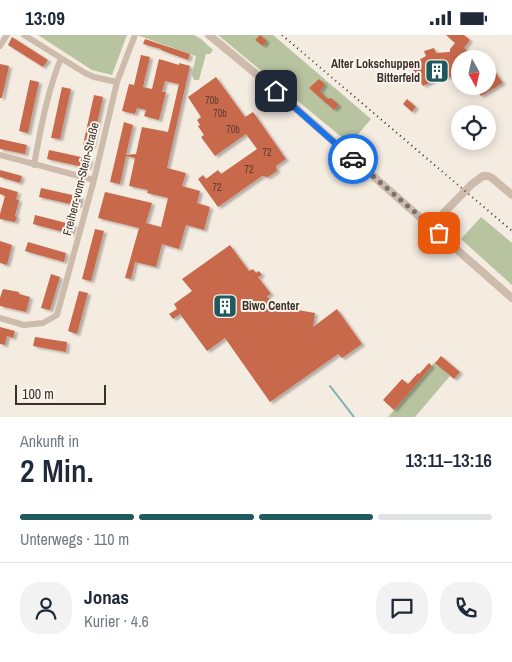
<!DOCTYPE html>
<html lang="de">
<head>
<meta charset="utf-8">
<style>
  body { margin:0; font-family:"Archivo Narrow",sans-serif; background:#f2f2f3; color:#1f2937; height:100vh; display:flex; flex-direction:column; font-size:19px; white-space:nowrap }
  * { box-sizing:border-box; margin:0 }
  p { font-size:16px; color:#747a83 }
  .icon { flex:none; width:28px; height:28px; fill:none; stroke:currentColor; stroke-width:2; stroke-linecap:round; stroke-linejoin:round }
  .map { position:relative; height:382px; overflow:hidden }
  .panel { display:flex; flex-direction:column; background:#fff; flex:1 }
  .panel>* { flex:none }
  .needle { width:32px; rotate:172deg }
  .buttons { position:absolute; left:451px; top:15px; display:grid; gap:10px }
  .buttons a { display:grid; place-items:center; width:45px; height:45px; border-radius:50%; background:#fff; box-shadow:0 2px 12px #0003; font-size:25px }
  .scale { position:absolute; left:15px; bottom:12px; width:91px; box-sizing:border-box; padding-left:5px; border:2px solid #3b302b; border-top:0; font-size:14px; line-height:18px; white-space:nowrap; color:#3b302b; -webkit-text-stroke:4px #fbf5ee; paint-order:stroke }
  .pin { position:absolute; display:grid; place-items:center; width:42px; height:42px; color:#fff; margin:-21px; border-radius:10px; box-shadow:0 2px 8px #0006 }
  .courier { position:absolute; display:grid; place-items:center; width:50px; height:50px; margin:-25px; border:4px solid #1a73e8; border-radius:50%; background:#fff; color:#222; box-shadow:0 1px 6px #0007 }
  .summary em { font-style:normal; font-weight:600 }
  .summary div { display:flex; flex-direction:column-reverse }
  .summary { display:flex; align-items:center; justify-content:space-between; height:85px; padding:0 20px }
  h1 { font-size:32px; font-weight:600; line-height:38px }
  .bar { display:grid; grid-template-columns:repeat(4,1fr); gap:8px 5px; align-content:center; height:60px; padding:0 20px }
  .bar i { height:6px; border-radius:4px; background:#e0e1e3 }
  .bar .active { background:#1f5a5e }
  .bar p { grid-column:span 4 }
  .line { display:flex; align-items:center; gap:12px; padding:0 20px; border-top:1px solid #e0e1e3 }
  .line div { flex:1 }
  .round { display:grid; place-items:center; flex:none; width:52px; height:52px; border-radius:20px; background:#f2f2f3 }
  .status { display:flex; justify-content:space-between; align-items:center; height:35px; padding:0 25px; background:#fff; direction:ltr }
  .status svg { height:14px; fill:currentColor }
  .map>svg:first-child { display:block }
  .green { fill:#b8c4a0 }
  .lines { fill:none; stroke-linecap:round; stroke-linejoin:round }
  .stream { stroke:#7fb0b2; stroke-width:2 }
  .building { fill:#c8694b; filter:url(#shadow) }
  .minor { stroke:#cdbbac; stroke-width:6 }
  .tertiary { stroke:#cdbbac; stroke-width:8 }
  .rail { stroke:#3b302b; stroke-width:2; stroke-dasharray:1 4; stroke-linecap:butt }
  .done { stroke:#7c716b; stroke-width:5; stroke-dasharray:0 9 }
  .route { stroke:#1a73e8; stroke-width:6 }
  .labels { text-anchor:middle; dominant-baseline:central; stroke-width:4; stroke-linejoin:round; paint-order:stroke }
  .number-label { font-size:10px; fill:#5e3e33 }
  .poi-label { font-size:12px; font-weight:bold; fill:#3b302b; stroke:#fbf5ee; text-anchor:end }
  .street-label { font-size:12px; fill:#3b302b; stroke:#fbf5ee }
</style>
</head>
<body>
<div class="status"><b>13:09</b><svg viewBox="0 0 49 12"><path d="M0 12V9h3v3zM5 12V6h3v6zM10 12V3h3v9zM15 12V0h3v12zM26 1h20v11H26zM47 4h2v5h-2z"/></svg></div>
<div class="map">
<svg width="512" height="382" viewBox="0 0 512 382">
  <defs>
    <filter id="shadow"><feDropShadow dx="3" dy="2" stdDeviation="1" flood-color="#0004"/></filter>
  </defs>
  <rect width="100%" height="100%" fill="#f4ebe1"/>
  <path class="green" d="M38,0h89l-15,40 -20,-5z
    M137,0h57l7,4 12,11 -3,4h-4l-7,26h-5l-2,-5 4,-19z
    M218,0h55l98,84 -21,25z
    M481,182l31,26v42l-51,-46z
    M435,327l15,14 -35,41h-27z"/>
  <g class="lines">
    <path class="stream" d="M330,351l24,31"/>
  </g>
  <path class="building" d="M260,0l7,6 -4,5 -8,-6z
    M446,0h18l6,5 -6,8 12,11h-16v19l-8,-1h-9l-8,3 -12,6 -13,-21 16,-9 -2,-5 10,-3 2,5 14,-1v-3l5,-6z
    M12,2l36,23 -5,7 -35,-22z
    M145,4l45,15 -2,6 -27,-10v-1l-18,-5z
    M141,20l9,2 -7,30 9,2 7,-30 20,6v-2l11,3 -23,102 19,5 -4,13 18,5 -3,12 13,4 -6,23 -18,-5 -7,24 -17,-5 -6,23 -21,-5 -4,17 -6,-1 14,-50 -41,-10 7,-26 47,11 -6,20 15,4 7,-29 -21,-5 1,-3 -19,-4 6,-28 -9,-2 -6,28 -10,-2 14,-60 9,3 -7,30 10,-1 6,-27 26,5 11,-48 -14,-3 -3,11h4l-7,28 -15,-4 2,-6 -9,-2 -2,6 -13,-3 7,-27 5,1z
    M0,29l9,2 -7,32h-2z
    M488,29l7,8 8,11 -22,13 -7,-10h14z
    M216,42l29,40 8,-5 33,47 -10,7 1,5 -9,6 -6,-1 -44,31 -20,-28 5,-4 3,4 12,-9 3,4 36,-25 -11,-15 -31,22 -14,-19 3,-2 -6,-9 2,-1 -3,-5 4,-3 -13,-20z
    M319,44l6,5 -5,7 7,8 1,-1 1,1 2,-1 8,7 -5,5 -25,-22z
    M30,45l9,2 -11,51 -9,-2z
    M62,52l9,2 -11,50 -9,-1z
    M94,60l9,2 -11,50 -9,-2z
    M407,64l9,8 -4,5 -9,-8z
    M0,104l27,6 -2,9 -25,-5z
    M49,115l41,9 -2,9 -41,-9z
    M0,135l22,6 -2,7 -20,-6z
    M0,152l18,5 -2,7 3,1 -4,16 2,1 -2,5 -15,-3v-5l5,-18 -5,-2z
    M41,153l40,9 -2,9 -40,-9z
    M35,180l39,10 -3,9 -38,-10z
    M95,194l9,2 -13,50 -9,-2z
    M0,206l12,4 -5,20 -7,-2z
    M28,207l38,11 -2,9 -39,-11z
    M230,210l19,26 4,-2 3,4 3,-2 3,4 -4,2 13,17 -4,2 7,10 41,7 -2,14 24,-18 25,35 -20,14 -4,-4 -68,48 -45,-64 -18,13 -27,-37 -7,5 -4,-5 8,-5 -3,-5 18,-13 -10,-12z
    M51,239l9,3 -10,33 -9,-2z
    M3,254l16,3v2l11,3 -4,15 -26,-6v-8z
    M79,256l9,2 -11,41 -9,-3z
    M0,292l15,4 -2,7 -6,-2 -2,9 -5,-1z
    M35,302l32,5 -1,10 -33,-6z
    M441,321l19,16 -6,7 -19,-16z
    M429,328l3,3 -38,44 -11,-10 19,-21 6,5 10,-11 1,1z"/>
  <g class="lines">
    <path class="minor" d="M24,0l61,38 9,4 23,5
      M0,11l7,-11
      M0,120l94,25
      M34,130c7,-38 13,-72 27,-107
      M0,283l24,7 19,-2 14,-8 37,-135 23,-98 18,-47"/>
    <path class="tertiary" d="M209,0l58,48 245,215
      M431,191l41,-42 11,-8h5l4,2 20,17"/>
    <path class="rail" d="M282,0l230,196"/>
  </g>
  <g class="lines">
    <path class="done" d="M353,124l86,74"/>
    <path class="route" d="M276,56l77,68"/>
  </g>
  <defs>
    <g id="building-square" transform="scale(1.25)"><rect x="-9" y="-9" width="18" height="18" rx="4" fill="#1f5a5e" stroke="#fbf5ee"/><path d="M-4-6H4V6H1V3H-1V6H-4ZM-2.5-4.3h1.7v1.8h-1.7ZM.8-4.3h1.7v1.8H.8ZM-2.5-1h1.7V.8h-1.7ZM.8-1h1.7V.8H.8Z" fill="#fff"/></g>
  </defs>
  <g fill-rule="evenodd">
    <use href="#building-square" x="437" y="36"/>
    <use href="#building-square" x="225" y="271"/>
  </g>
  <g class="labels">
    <g class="number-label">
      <text x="212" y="65">70b</text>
      <text x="220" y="78">70b</text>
      <text x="233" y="94">70b</text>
      <text x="267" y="117">72</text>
      <text x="249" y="134">72</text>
      <text x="217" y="152">72</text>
    </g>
    <g class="poi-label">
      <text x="420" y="29">Alter Lokschuppen<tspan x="420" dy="14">Bitterfeld</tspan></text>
      <text x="242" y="271" text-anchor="start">Biwo Center</text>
    </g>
    <g class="street-label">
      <text transform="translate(81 144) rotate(-76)">Freiherr-vom-Stein-Straße</text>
    </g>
  </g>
</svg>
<div class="buttons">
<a><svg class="needle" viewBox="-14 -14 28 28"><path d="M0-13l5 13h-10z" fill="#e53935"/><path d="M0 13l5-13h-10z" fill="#747a83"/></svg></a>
<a><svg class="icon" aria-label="locate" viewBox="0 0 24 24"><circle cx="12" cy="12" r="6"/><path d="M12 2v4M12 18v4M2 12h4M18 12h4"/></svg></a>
</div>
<div class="scale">100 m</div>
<div class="pin" style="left:439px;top:198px;background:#ea580c"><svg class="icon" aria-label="bag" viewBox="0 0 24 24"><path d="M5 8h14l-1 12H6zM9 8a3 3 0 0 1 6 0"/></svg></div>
<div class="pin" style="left:276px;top:56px;background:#1f2937"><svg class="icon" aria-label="home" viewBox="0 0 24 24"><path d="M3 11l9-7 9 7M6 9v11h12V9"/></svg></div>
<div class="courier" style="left:353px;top:124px"><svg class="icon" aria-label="car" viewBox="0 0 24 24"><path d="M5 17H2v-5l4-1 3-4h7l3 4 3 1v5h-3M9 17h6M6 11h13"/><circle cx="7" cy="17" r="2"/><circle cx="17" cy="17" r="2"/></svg></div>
</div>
<section class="panel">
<div class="summary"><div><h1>2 Min.</h1><p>Ankunft in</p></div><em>13:11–13:16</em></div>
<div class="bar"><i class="active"></i><i class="active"></i><i class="active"></i><i></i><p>Unterwegs · 110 m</p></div>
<div class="line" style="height:90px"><a class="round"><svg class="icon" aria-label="person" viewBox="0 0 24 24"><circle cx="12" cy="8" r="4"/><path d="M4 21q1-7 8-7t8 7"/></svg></a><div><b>Jonas</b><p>Kurier · 4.6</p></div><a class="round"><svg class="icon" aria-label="chat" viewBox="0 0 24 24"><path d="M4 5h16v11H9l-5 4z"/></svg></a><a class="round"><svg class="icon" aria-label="phone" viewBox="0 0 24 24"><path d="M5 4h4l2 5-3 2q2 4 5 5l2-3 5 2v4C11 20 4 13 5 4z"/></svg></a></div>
</section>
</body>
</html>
